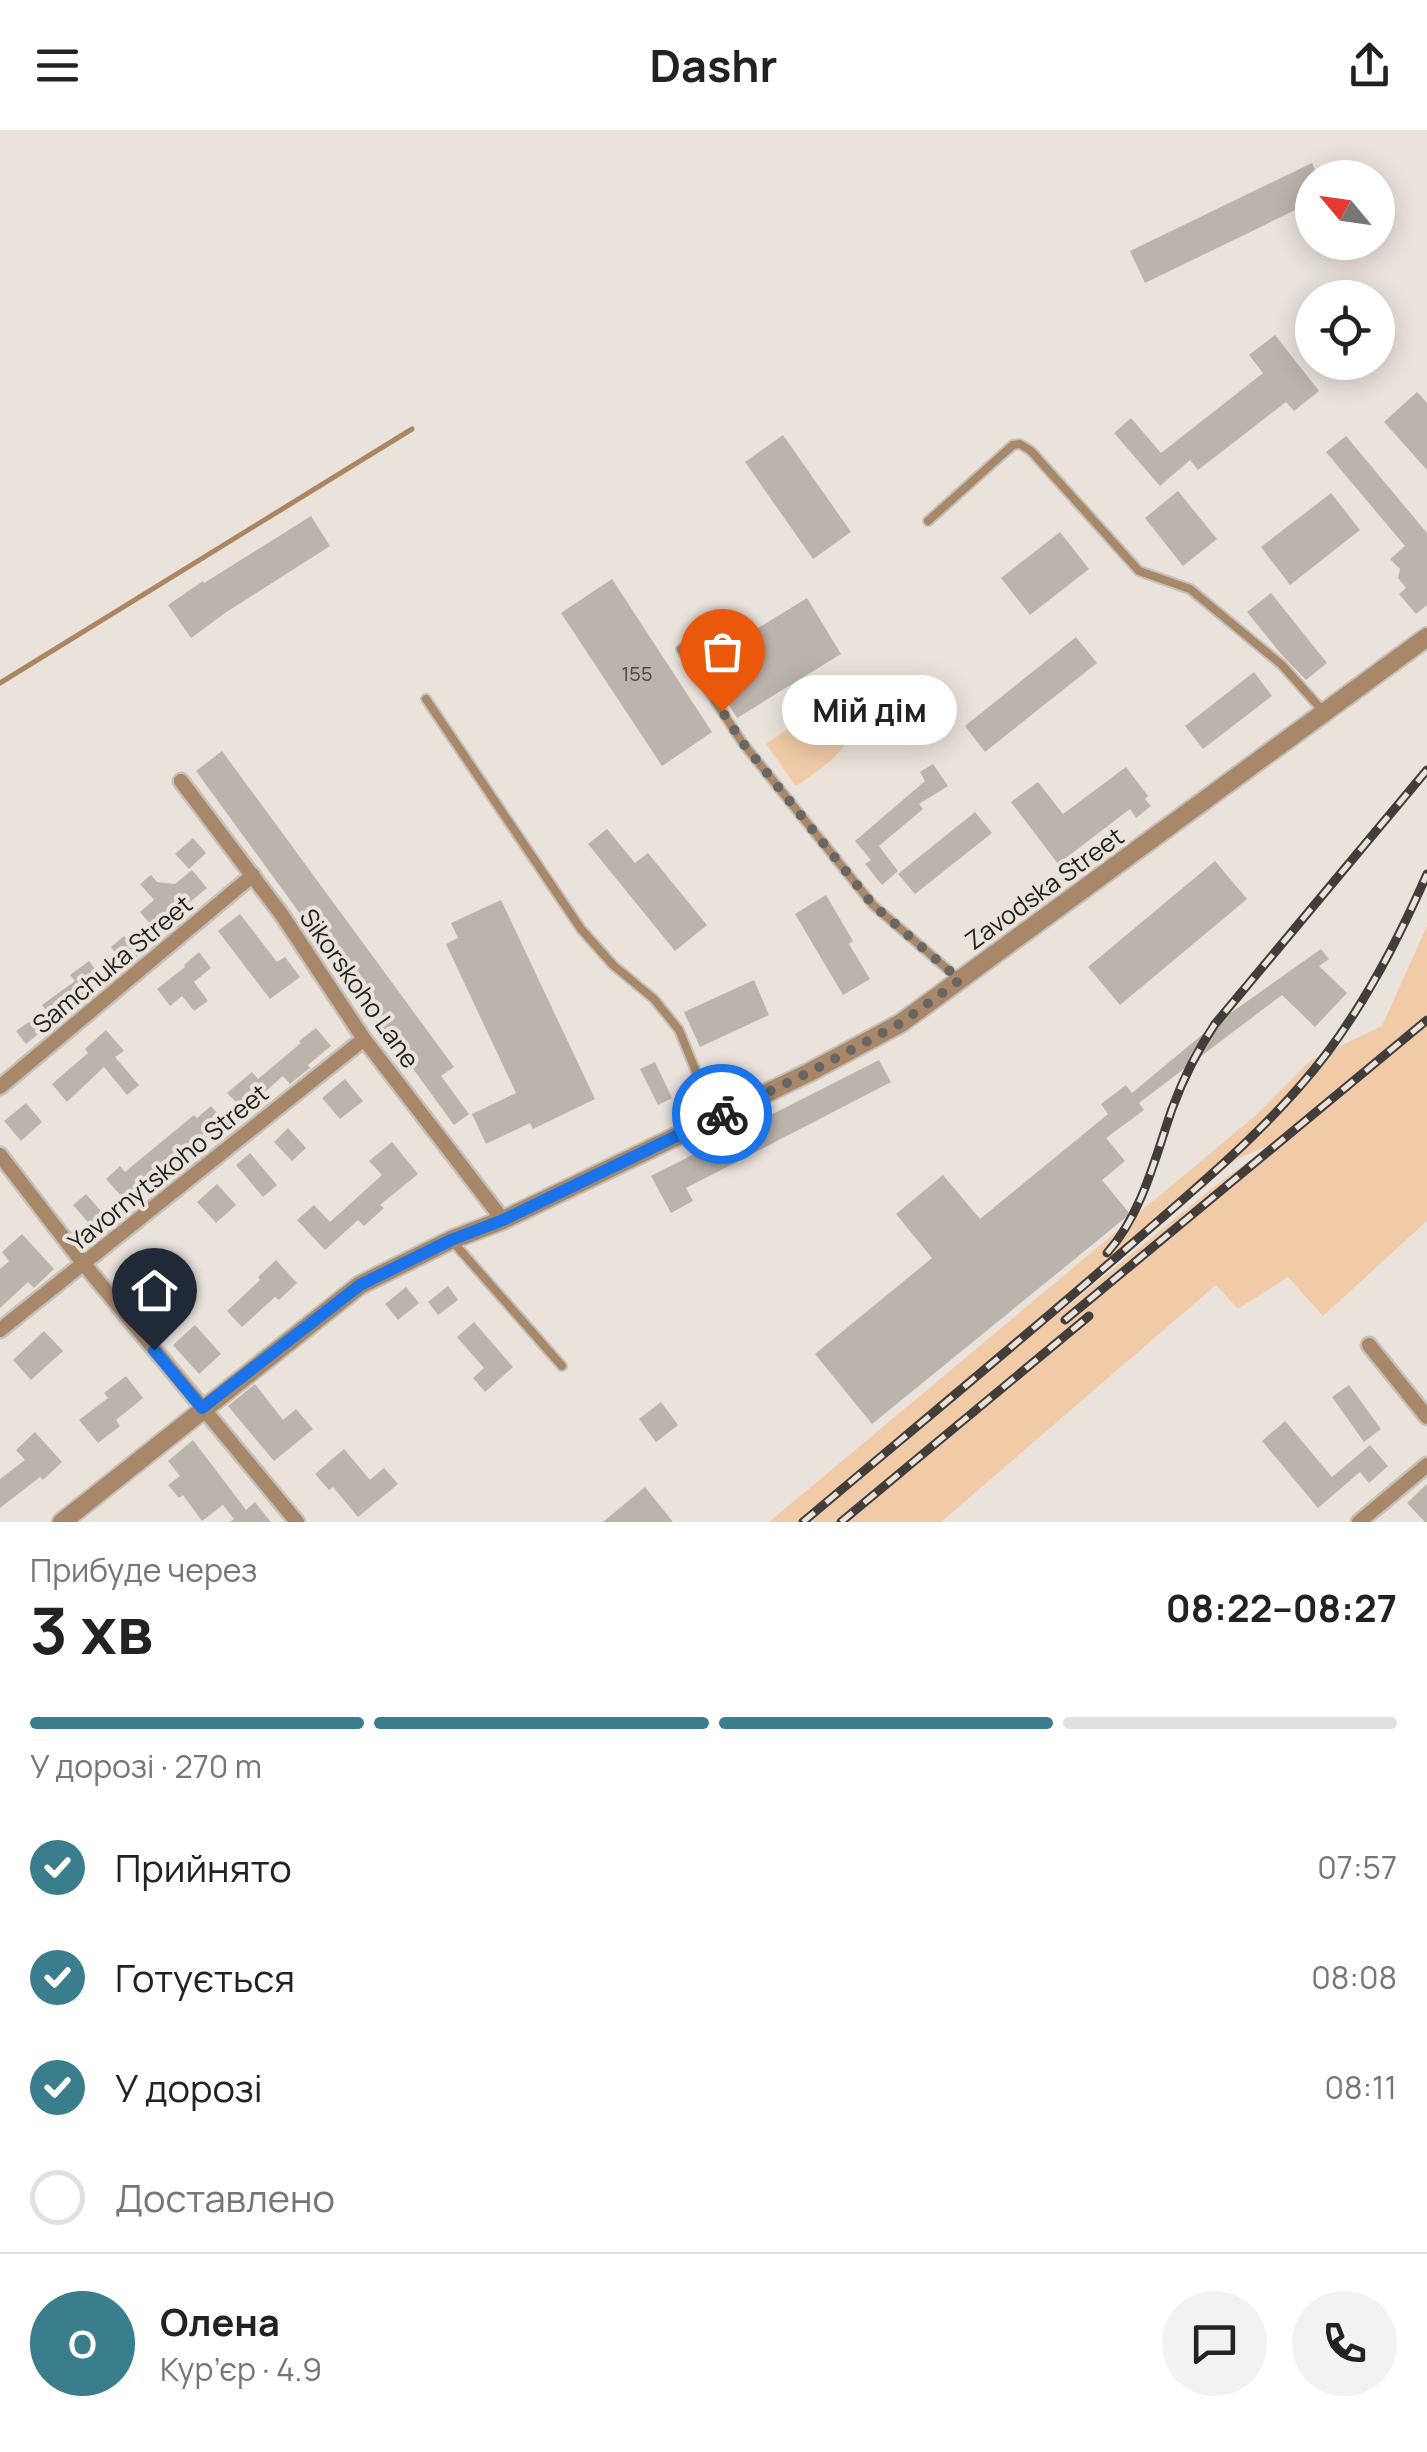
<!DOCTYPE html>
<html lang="uk">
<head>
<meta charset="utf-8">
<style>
  body { margin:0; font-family:Manrope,sans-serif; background:#f2f2f2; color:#222; height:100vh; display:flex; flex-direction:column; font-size:38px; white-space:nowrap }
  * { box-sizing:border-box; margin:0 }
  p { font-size:32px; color:#767676 }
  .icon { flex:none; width:55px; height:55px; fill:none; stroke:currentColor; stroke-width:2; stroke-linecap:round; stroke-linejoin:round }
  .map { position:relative; height:1392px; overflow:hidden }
  .panel { display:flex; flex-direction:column; background:#fff; flex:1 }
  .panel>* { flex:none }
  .needle { width:65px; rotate:299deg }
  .fabs { position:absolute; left:1295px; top:30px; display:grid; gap:20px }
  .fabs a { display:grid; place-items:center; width:100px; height:100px; border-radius:50%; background:#fff; box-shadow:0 5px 25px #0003; font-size:50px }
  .pin { position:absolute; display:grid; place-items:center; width:85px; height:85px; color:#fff; margin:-102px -42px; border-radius:50% 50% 50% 0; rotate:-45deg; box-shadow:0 0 10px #0007 }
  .pin .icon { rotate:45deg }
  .courier { position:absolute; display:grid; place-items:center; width:100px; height:100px; margin:-50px; border:8px solid #1a73e8; border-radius:50%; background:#fff; color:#222; box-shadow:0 2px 12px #0007 }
  .bubble { position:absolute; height:70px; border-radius:35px; background:#fff; box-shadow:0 5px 25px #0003; font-size:32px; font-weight:700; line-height:70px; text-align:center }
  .headline em { font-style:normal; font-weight:700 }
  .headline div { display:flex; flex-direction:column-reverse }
  .headline { display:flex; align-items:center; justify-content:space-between; height:170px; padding:0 30px }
  h1 { font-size:65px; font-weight:700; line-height:75px }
  .bar { display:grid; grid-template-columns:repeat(4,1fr); gap:15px 10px; align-content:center; height:120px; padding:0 30px }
  .bar i { height:12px; border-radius:8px; background:#e0e0e0 }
  .bar .active { background:#3a7e8d }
  .bar p { grid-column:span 4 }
  .line { display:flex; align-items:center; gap:25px; padding:0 30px; border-top:2px solid #e0e0e0 }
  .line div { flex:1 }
  .round { display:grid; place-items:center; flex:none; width:105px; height:105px; border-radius:52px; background:#f2f2f2 }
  ol { padding:0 30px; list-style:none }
  li { display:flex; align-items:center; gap:30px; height:110px }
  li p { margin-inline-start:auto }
  li .icon { padding:10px; border-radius:50%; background:#3a7e8d; color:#fff; stroke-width:4 }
  li:last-child { color:#767676 }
  li i { width:55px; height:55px; border:5px solid #e0e0e0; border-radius:50% }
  header { display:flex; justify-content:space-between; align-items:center; height:130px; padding:0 30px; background:#fff; font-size:45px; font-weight:700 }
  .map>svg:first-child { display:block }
  .green { fill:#f1cba8; fill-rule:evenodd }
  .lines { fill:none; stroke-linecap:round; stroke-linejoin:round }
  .stream { stroke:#ac8561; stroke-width:5 }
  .building { fill:#bbb4ad }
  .service-casing { stroke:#c6c0ba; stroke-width:12 }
  .minor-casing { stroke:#c6c0ba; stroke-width:19 }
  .tertiary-casing { stroke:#c6c0ba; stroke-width:22 }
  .service { stroke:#a88869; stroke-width:8 }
  .minor { stroke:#a88869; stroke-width:14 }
  .tertiary { stroke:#a88869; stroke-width:18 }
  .rail-casing { stroke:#403d3a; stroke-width:9 }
  .rail { stroke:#eae3dc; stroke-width:5; stroke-dasharray:15; stroke-linecap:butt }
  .done { stroke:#696561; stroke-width:10; stroke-dasharray:0 18 }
  .route { stroke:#1a73e8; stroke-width:12 }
  .labels { text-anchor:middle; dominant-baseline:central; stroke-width:8; stroke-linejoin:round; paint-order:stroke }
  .number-label { font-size:20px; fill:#4a4642 }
  .street-label { font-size:25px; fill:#24211f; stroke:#eae3dc }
</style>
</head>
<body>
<header><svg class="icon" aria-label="menu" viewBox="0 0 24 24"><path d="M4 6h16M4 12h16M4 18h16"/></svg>Dashr<svg class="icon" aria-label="share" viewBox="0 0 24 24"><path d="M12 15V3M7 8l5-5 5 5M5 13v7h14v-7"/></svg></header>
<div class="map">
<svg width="1427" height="1392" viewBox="0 0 1427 1392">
  <rect width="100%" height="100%" fill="#eae3dc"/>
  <path class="green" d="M823,581l19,9 8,14c-10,25 -33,37 -54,52l-30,-42 45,-31z
    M1427,796v295l-104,95 -35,-39 -50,32 -22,-24 -275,237h-172l487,-407 55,-55 71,-34zM1281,1010l-56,38 -366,297 378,-316z"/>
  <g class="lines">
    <path class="stream" d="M0,553l412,-254"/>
  </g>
  <path class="building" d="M1312,33l7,15h-7v24l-167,81 -15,-32z
    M1275,205l44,56 -25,20 -8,-9 -88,68 -8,-10 -30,26 -46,-53 17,-15 30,35 102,-80 -14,-18z
    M1417,262l10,11v67l-43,-48z
    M783,305l68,97 -38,27 -68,-97z
    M1346,306l81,97v72l-11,9 -17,-20 7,-6 -8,-10 2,-9 -10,-10 15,-13 -79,-94z
    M1178,361l39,48 -34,27 -38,-48z
    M1331,363l29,37 -70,55 -29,-38z
    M311,386l19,30 -105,67 -34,25 -23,-33 35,-24 1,2z
    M1060,402l29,37 -59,46 -29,-37z
    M612,449l100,153 -50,34 -101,-153z
    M1271,463l56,70 -21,17 -24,-25 -35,-43z
    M807,468l34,56 -104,64 -34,-56z
    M1076,507l21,26 -112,89 -20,-26z
    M1254,542l18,24 -69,53 -18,-23z
    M872,548l27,38 -26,18 -27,-38z
    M222,621l232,316 -13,9 28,38 -15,11 -258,-354z
    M933,634l15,22 -29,18 4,5 -44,37 19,25 -16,14 -17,-21 6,-4 -16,-19 70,-60 -5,-9z
    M1126,637l22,29 -3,3 6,7 -15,12 -6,-9 -72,55 -47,-62 27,-20 25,32z
    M975,682l17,21 -77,61 -17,-20z
    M607,699l28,34 13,-10 59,72 -32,26 -87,-107z
    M193,708l13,15 -17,16 -14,-15z
    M1215,731l32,38 -127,106 -32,-38z
    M192,740l15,18 -34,28 2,2 -17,15 -18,-21 14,-12 -14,-16 11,-9 6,7 18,2z
    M826,765l27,46 -4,3 21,35 -27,16 -48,-81z
    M501,770l94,199 -62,30 -3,-6 -44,21 -14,-30 44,-21 -70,-149 12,-6 -7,-15z
    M240,784l37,48 8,-5 15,20 -30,22 -52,-68z
    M124,806l16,18 -13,12 -16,-19z
    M1321,819l8,10 -10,7 28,27 -32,34 -33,-32 -143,108 5,7 -38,28 19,23 -23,19 28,34 -258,210 -57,-70 117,-96 -36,-44 47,-39 37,44 128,-105 -7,-10 25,-19 6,8 83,-69z
    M199,822l12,16 -17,14 14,19 -14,10 -12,-15 -12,10 -13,-17 28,-22 -1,-2z
    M89,831l18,23 -19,15 -2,-3 -60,48 -10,-13 30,-21 -4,-5 33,-24 -5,-6z
    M754,850l15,35 -69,32 -16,-35z
    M316,898l15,18 -23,19 2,3 -20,16 -7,-8 -39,34 -17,-17 25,-21 6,7 43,-36 -2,-2z
    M106,900l18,21 -9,6 24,28 -12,10 -23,-28 -37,35 -15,-18 36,-31 -3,-4z
    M879,930l12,22 -205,106 7,13 -22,12 -20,-37z
    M655,932l17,36 -14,7 -18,-36z
    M345,949l18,22 -23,18 -18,-21z
    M26,973l16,19 -21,19 -17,-20z
    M211,976l16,18 -36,35 -3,-4 -31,25 -5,-6 -28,25 -18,-20 14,-13 5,6 69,-57 3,3z
    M288,998l18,20 -14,13 -18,-19z
    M392,1012l26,32 -38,31 4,3 -20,18 -6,-6 -33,30 -28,-30 17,-15 16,17 52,-47 -13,-14z
    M250,1023l27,32 -14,12 -27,-32z
    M217,1054l19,21 -20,18 -19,-21z
    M86,1064l22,25 -13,11 -22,-25z
    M22,1104l32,35 -20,19 -6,-6 -28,26v-39l9,-8 -7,-9z
    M137,1121l18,20 -18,16 -16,-17v-5z
    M276,1130l21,23 -18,17 -4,-3 -33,30 -15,-16 33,-31 -2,-3z
    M448,1156l10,14 -20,15 -10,-13z
    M406,1157l13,16 -21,17 -13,-16z
    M474,1192l39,45 -28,25 -12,-14 11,-10 -27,-31z
    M195,1195l26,29 -22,20 -26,-29z
    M44,1201l19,20 -32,29 -18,-20z
    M126,1246l17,22 -27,22 4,6 -22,17 -19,-23 29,-22 -4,-5z
    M255,1254l28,36 13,-11 17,20 -39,32 -46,-55z
    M1349,1255l32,44 -17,13 -32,-45z
    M661,1272l17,23 -22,17 -17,-23z
    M1285,1291l47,56 38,-32 18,21 -19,17 -9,-11 -42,36 -56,-67z
    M35,1302l27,30 -19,18 -3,-3 -40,31v-29l25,-19 -9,-10z
    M193,1310l53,70 9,-8 16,20h-41l4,-3 -11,-14 -21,16 -19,-26 -4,3 -11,-13 12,-9 -12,-15z
    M344,1319l26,31 14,-12 14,16 -40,33 -25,-30 -4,3 -14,-16z
    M1427,1354v38h-2l-18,-19z
    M645,1357l28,35h-70z"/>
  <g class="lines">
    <g class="service-casing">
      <path id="service" d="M928,391l85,-76 7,-1 11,7 108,120 51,18 92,76 40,45
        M681,519l61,93 131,163 87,75
        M426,569l155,230 32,36 41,34 25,31 36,88
        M453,1112l109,124"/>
    </g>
    <g class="minor-casing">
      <path id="minor" d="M181,651l101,134 82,124 139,181
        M0,957l253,-212
        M0,1025l83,108 214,259
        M0,1200l364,-291
        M1369,1215l58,72
        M1359,1392l68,-57"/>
    </g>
    <g class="tertiary-casing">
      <path id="tertiary" d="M62,1392l298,-237 91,-45 52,-20 307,-148 91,-49 526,-386"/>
    </g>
    <use href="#service" class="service"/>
    <use href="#minor" class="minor"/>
    <use href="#tertiary" class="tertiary"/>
    <g class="rail-casing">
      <path id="rail" d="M1107,1123c35,-39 48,-95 65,-144 11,-30 25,-58 43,-85l212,-254
        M1065,1190l362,-300
        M803,1392c108,-91 217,-181 324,-274 70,-61 144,-121 200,-195 41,-55 73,-117 100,-179
        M841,1392l248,-206"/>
    </g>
    <use href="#rail" class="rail"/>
  </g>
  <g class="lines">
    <path class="done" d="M722,984l88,-42 91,-49 59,-43 -87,-75 -131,-163 -20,-31"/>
    <path class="route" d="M154,1220l48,58 158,-123 91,-45 52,-20 219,-106"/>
  </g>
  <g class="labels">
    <g class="number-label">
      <text x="637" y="543">155</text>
    </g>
    <g class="street-label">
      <text transform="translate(1044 758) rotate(-36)">Zavodska Street</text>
      <text transform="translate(112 834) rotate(-40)">Samchuka Street</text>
      <text transform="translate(360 858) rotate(55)">Sikorskoho Lane</text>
      <text transform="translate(168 1037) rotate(-39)">Yavornytskoho Street</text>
    </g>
  </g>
</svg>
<div class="fabs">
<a><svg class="needle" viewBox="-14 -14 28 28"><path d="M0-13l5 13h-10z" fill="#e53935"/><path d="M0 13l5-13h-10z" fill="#767676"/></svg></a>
<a><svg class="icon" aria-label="locate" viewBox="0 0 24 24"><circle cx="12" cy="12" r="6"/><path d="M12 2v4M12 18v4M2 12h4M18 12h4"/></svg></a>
</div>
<div class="pin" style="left:722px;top:581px;background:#ea580c"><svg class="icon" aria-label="bag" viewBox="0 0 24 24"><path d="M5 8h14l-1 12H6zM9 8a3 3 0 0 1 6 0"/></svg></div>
<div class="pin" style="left:154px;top:1220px;background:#1f2937"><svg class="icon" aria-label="home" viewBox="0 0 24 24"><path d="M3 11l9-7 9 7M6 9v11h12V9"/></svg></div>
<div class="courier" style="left:722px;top:984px"><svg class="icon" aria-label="bike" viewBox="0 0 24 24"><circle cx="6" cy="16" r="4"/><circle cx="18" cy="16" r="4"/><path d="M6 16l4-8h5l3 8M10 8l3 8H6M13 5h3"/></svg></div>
<div class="bubble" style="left:782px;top:545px;width:175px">Мій дім</div>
</div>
<section class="panel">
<div class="headline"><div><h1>3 хв</h1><p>Прибуде через</p></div><em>08:22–08:27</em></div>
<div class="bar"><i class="active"></i><i class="active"></i><i class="active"></i><i></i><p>У дорозі · 270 m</p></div>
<ol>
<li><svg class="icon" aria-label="check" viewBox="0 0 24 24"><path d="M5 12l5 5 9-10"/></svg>Прийнято<p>07:57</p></li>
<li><svg class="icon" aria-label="check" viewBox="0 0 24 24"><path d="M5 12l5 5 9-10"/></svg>Готується<p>08:08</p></li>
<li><svg class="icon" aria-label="check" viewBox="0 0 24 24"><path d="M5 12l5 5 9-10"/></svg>У дорозі<p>08:11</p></li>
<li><i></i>Доставлено</li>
</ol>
<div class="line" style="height:180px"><b class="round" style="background:#3a7e8d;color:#fff">О</b><div><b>Олена</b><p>Кур’єр · 4.9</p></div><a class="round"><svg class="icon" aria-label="chat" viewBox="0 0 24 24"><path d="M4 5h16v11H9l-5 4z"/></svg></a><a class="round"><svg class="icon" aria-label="phone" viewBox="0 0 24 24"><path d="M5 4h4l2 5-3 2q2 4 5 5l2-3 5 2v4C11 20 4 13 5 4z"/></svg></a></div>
</section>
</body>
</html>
